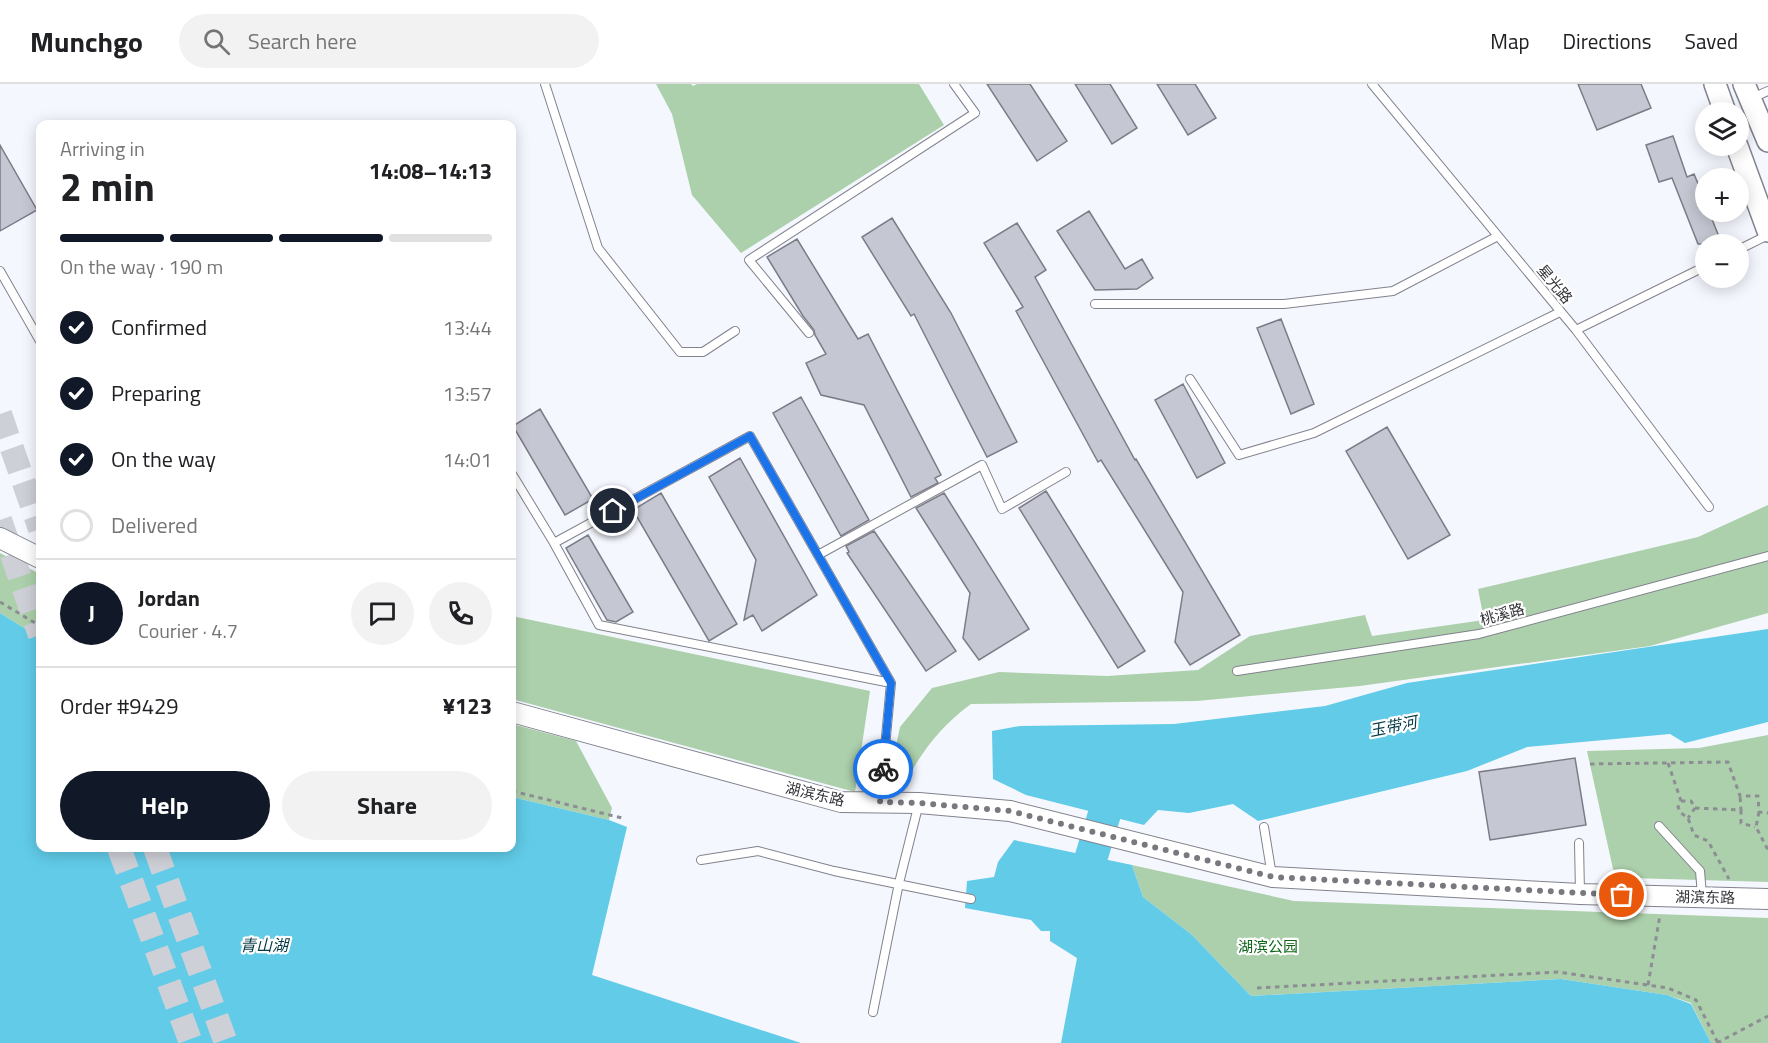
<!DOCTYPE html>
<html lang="en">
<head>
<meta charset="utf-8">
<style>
  body { margin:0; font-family:"Titillium Web","Noto Sans SC",sans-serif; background:#f2f2f2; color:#202124; height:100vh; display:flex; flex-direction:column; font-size:22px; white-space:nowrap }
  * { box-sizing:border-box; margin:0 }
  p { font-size:20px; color:#757577 }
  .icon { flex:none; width:33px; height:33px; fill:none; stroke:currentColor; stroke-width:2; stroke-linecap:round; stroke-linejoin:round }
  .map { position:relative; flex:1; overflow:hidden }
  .sheet { position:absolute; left:36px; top:36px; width:480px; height:732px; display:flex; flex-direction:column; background:#fff; border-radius:12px; box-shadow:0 3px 15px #0003 }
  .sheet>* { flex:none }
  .fabs { position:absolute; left:1695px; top:18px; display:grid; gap:12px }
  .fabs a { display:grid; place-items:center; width:54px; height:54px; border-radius:50%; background:#fff; box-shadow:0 3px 15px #0003; font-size:30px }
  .pin { position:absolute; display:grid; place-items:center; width:51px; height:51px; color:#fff; margin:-26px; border:3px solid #fff; border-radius:50%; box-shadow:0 2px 6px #0007 }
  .courier { position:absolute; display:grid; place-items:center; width:60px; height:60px; margin:-30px; border:4px solid #1a73e8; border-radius:50%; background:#fff; color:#222; box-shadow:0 2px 8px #0007 }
  .headline em { font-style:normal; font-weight:700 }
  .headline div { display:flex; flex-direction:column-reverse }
  .headline { display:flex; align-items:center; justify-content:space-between; height:102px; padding:0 24px }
  h1 { font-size:39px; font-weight:700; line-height:45px }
  .bar { display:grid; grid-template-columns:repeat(4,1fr); gap:9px 6px; align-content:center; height:72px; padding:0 24px }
  .bar i { height:8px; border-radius:4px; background:#e0e0e0 }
  .bar .active { background:#111827 }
  .bar p { grid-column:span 4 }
  .line { display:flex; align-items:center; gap:15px; padding:0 24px; border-top:2px solid #e0e0e0 }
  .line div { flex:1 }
  .round { display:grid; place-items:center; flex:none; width:63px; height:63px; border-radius:32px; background:#f2f2f2 }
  ol { padding:0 24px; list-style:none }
  li { display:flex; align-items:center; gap:18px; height:66px }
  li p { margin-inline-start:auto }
  li .icon { padding:6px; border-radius:50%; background:#111827; color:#fff; stroke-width:4 }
  li:last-child { color:#757577 }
  li i { width:33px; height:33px; border:3px solid #e0e0e0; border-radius:50% }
  .button { display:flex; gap:12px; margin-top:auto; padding:12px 24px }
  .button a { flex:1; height:69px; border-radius:36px; background:#111827; color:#fff; font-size:24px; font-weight:700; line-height:69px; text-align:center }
  .button a+a { background:#f2f2f2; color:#202124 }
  header { display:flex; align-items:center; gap:36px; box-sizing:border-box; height:84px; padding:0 30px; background:#fff; border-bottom:2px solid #e0e0e0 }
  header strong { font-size:28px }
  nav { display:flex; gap:33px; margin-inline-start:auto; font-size:21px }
  .search { width:420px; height:54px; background:#f2f2f2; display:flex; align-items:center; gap:15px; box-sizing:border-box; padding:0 21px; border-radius:33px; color:#757577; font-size:22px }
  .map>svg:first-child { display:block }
  .green { fill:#acd0ab }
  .water { fill:#61cbe8 }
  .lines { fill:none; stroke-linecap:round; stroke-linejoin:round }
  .river { stroke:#61cbe8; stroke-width:33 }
  .building { fill:#c5c7d2; stroke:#7b7c87; stroke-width:1.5 }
  .primary-tunnel { stroke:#ced0d7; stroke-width:24; stroke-dasharray:24 12; stroke-linecap:butt }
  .service-casing { stroke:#81828d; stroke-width:10 }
  .tertiary-casing { stroke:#81828d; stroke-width:22 }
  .secondary-casing { stroke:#81828d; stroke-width:24 }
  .path { stroke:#8c8e94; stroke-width:3; stroke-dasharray:4.5 4.5; stroke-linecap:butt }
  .service { stroke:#fff; stroke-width:8 }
  .tertiary { stroke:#fff; stroke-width:20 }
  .secondary { stroke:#fff; stroke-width:21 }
  .done { stroke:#78797f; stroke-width:6; stroke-dasharray:0 10.8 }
  .route { stroke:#1a73e8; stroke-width:8 }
  .labels { text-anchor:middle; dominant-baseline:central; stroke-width:4.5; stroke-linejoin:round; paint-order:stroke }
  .street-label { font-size:15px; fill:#34353a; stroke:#fff }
  .park-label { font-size:15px; fill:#0e6518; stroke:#fff }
  .water-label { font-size:16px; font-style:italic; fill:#053844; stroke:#fff }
</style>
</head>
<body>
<header>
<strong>Munchgo</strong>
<div class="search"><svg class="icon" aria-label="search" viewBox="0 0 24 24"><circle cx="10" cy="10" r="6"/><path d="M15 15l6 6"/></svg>Search here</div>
<nav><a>Map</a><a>Directions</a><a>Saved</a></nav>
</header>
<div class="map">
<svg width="1768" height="959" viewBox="0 0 1768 959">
  <rect width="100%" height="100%" fill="#f5f7fe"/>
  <path class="green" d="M656,0h35l2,2 4,-2h222l25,41 -203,128 -49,-58 -20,-81z
    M1768,421v108l-118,33 -290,40 -163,15 -226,3c-28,20 -49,47 -65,77l-15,-11 9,-43 32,-39 67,-16 108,4 91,-6 52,-34 115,-21 7,21 112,-16 -6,-31 220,-52z
    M0,469l40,21v64l-40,-25z
    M512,532l358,75 -15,101 -343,-93z
    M512,640l64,17 36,67 -3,12 -97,-23z
    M1768,651v147l-137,-4 -18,-9 -26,-118 112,-3z
    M1132,781l162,36 474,17v125h-57l-20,-40 -24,-8 -106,-16 -310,17 -60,-62 -48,-37z"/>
  <path class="water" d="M0,529l40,25v210h472v-51l97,23 18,7 -35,148 209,68h-801z
    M1768,545v93l-83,21 -15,-9 -143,13 -60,24 -209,50 -25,-17 -44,9 -31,-3 -14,15 -118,-30 -33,-16 -1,-48 28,-5 154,-2 151,-18 82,-23z
    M1014,756l118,25 11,32 48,37 60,62 310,-17 106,16 24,9 20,39h-650l16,-85 -27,-17v-10h-9l-10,-11 -66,-12 2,-27 27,-4 4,-15z"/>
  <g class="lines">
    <path class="river" d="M1086,790l29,-94 9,-2"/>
  </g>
  <path class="building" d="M987,0h43l37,57 -30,20z
    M1075,0h35l27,44 -25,16z
    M1157,0h38l21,34 -28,17z
    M1578,0h63l10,24 -54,22z
    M1673,52l14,41 7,-3 12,29v9h3l13,32h-24l-26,-66 -13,4 -13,-37z
    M0,61l37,65 -37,21z
    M1089,127l36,58 17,-10 11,19 -16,11 -42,1 -38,-59z
    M892,134l59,95 66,129 -30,15 -73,-143 -3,2 -49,-79z
    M1017,139l29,47 -11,7 100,183 1,-1 104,176 -50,30 -15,-23 8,-50 -82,-132 -3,2 -82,-151 7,-4 -39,-64z
    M797,155l61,100 10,-5 73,141 -6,3 3,5 -27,14 -47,-92 -43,-10 -15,-32 20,-9 -11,-19 -1,-5 -11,-14 -36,-59z
    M1281,235l33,85 -23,10 -34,-86z
    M1183,300l42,79 -28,15 -42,-78z
    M801,313l68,123 -28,16 -68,-123z
    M540,325l53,90 -28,16 -52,-89z
    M1387,343l63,108 -42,24 -62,-108z
    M740,374l77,137 -55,36 -9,-16 -9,5 12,-60 -47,-83z
    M1046,407l99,160 -27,17 -99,-160z
    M661,409l76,131 -28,17 -76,-131z
    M944,409l85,136 -50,31 -16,-22 7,-45 -54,-85z
    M874,447l82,120 -30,20 -79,-118 2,-1 -3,-6z
    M588,451l45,77 -17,10 -9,-2 -41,-72z
    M1575,674l11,67 -96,15 -11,-68z"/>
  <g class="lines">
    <path class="primary-tunnel" d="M0,330l40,115
      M0,436l40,115
      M119,764l72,195
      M155,764l71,195"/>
    <g class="service-casing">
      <path id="service" d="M545,0l53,164 82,104h23l32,-21
        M1372,0l204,246 133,177
        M1752,14l16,-7
        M1738,166l30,-15
        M0,187l40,70
        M1095,220h189l109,-13 105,-55
        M1576,246l130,-64
        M809,249l-60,-73 226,-147 -21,-29
        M1190,295l49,76 75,-22 246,-121
        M512,390l42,69 196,-107 141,247 -11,118
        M554,459l45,82 292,58
        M818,471l164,-90 20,44 64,-37
        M1237,587l242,-37 289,-78
        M1659,742l41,45 2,24
        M1264,743l8,49
        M1579,759l1,50
        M701,776l57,-9 76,20 137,28
        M873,928l26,-129 20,-80"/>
    </g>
    <g class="tertiary-casing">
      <path id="tertiary" d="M0,454l40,20
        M512,628l329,90 78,1 91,8 263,66 307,17 188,5"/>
    </g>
    <g class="secondary-casing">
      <path id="secondary" d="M1715,0l10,28
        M1744,0l24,57
        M1737,62l31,85"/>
    </g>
    <path class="path" d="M0,518l40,24
      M1668,679l13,38 -3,6 3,6 7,5 6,17 14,6 21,38
      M1590,680l138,-2 12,34h18l1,16 9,1
      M512,707l110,27
      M1681,717h10l4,7 -7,10
      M1695,724l46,2 -1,-14
      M1741,726v13l14,4
      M1759,728l-3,15 12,23
      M1648,901l12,-70
      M1257,904l301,-16 110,16 28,12 22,43
      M1717,959l51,-27"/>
    <use href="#service" class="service"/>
    <use href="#tertiary" class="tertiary"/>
    <use href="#secondary" class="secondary"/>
  </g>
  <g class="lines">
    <path class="done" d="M883,685l-3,33 39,1 91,8 263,66 349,18"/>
    <path class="route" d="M613,427l137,-75 141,247 -8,86"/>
  </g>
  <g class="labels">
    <g class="street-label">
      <text transform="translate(1555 200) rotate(50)">星光路</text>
      <text transform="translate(1502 530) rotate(-15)">桃溪路</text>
      <text transform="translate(815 710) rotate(13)">湖滨东路</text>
      <text transform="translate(1705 813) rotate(1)">湖滨东路</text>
    </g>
    <g class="park-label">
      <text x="1268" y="862">湖滨公园</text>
    </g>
    <g class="water-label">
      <text transform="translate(1393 642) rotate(-11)">玉带河</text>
      <text x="264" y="861">青山湖</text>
    </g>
  </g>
</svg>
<div class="fabs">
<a><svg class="icon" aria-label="layers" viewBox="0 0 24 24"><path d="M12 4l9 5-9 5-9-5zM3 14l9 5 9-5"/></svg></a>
<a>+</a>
<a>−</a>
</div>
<div class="pin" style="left:1622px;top:811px;background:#ea580c"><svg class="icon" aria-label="bag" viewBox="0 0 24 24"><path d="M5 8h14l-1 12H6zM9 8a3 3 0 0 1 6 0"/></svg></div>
<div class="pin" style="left:613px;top:427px;background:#1f2937"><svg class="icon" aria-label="home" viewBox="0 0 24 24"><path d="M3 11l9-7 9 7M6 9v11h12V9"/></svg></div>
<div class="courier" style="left:883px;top:685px"><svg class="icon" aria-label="bike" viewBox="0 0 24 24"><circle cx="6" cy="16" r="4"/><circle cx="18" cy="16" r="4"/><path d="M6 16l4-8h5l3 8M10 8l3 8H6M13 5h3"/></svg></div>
<section class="sheet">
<div class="headline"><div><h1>2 min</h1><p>Arriving in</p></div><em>14:08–14:13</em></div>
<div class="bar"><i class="active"></i><i class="active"></i><i class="active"></i><i></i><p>On the way · 190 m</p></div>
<ol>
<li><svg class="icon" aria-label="check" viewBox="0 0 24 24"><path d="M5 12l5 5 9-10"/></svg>Confirmed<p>13:44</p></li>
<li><svg class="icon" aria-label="check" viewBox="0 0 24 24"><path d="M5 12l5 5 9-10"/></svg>Preparing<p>13:57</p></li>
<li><svg class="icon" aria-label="check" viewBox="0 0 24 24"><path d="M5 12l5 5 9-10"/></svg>On the way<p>14:01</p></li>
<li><i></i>Delivered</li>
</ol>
<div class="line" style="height:108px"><b class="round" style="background:#111827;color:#fff">J</b><div><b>Jordan</b><p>Courier · 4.7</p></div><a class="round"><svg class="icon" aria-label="chat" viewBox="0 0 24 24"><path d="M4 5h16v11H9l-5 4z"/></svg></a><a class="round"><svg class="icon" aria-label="phone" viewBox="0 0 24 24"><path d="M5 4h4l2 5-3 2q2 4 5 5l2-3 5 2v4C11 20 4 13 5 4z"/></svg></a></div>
<div class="line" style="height:78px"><div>Order #9429</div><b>¥123</b></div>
<div class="button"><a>Help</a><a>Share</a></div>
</section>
</div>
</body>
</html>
